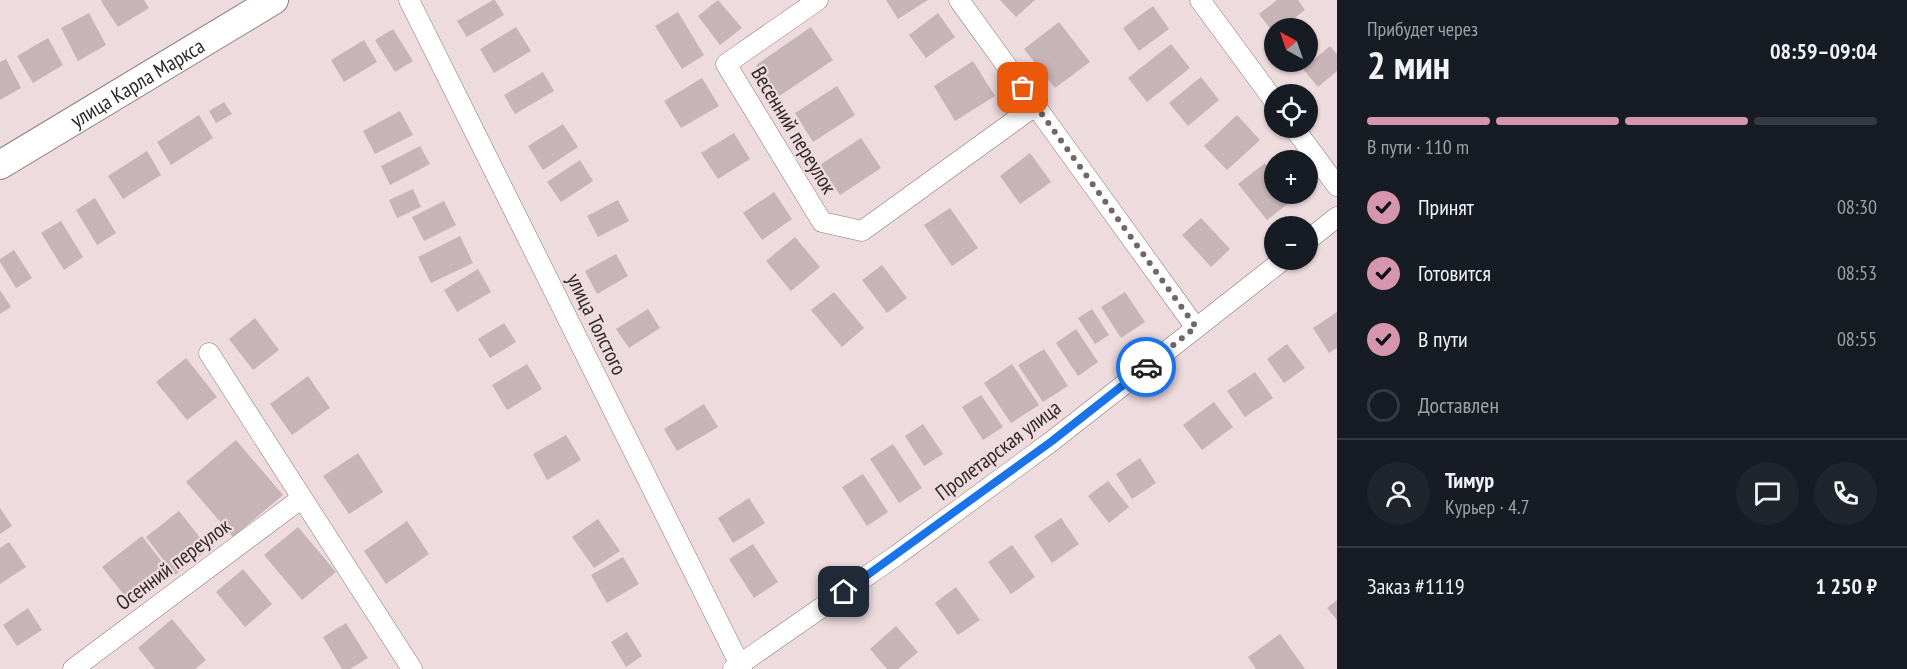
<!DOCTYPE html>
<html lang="ru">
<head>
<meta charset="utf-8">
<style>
  body { margin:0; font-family:"PT Sans Narrow",sans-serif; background:#20242c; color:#f1f3f6; height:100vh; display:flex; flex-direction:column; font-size:22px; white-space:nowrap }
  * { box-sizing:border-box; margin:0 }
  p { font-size:20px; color:#9ea1a6 }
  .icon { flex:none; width:33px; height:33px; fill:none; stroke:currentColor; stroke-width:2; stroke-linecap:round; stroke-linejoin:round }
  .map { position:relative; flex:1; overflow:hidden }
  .sheet { display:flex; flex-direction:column; background:#171b24; width:570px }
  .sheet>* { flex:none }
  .needle { width:39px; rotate:320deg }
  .tools { position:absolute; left:1264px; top:18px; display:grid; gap:12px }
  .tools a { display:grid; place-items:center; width:54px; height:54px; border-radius:50%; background:#171b24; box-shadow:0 2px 4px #0004; font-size:30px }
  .pin { position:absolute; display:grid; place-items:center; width:51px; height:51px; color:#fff; margin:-26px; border-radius:12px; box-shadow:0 3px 9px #0006 }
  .courier { position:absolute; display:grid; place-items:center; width:60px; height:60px; margin:-30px; border:4px solid #1a73e8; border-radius:50%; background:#fff; color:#222; box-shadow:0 2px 8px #0007 }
  .overview em { font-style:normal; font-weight:700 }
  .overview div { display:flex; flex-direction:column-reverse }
  .overview { display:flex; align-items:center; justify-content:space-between; height:102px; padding:0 30px }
  h1 { font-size:39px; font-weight:700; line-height:45px }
  .bar { display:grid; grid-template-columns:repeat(4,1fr); gap:9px 6px; align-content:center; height:72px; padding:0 30px }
  .bar i { height:8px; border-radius:4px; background:#363941 }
  .bar .on { background:#d595ad }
  .bar p { grid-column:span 4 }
  .line { display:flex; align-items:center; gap:15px; padding:0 30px; border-top:2px solid #363941 }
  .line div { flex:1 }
  .round { display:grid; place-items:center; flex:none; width:63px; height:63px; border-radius:32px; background:#20242c }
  ol { padding:0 30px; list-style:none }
  li { display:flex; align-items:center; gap:18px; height:66px }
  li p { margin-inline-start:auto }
  li .icon { padding:6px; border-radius:50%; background:#d595ad; color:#111; stroke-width:4 }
  li:last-child { color:#9ea1a6 }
  li i { width:33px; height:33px; border:3px solid #363941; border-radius:50% }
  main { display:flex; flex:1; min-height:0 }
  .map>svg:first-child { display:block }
  .building { fill:#c6b4b7 }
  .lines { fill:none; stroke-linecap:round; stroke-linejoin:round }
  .minor-casing { stroke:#89797c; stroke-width:21 }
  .secondary-casing { stroke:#89797c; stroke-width:30 }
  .minor { stroke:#fff; stroke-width:20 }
  .secondary { stroke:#fff; stroke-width:28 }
  .done { stroke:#716668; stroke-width:6; stroke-dasharray:0 10.8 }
  .route { stroke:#1a73e8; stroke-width:8 }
  .labels { text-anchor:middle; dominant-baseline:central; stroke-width:4.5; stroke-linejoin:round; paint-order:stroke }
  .street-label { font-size:21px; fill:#2d2728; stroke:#eedbde }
</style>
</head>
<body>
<main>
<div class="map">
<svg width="1337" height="669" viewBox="0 0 1337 669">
  <rect width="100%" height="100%" fill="#eedbde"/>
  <path class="building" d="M103,0h41l5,8 -31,19 -17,-26z
    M493,0h2l9,15 -37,22 -10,-16z
    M718,0l24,28 -22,17 -22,-29z
    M886,0h42l-30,19z
    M1000,0h35l-19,17z
    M1277,0h21l7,10 -24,18h-6v7l-16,-21z
    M1153,6l16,23 -30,22 -16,-23z
    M678,12l26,43 -22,14 -27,-43z
    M89,13l17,32 -28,16 -17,-33z
    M938,13l17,24 -29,21 -17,-23z
    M1059,22l31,40 -35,26 -31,-39z
    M516,27l15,24 -37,22 -14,-24z
    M811,27l22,33 -55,37 -22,-32z
    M393,29l20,32 -18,11 -20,-32z
    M48,38l15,27 -30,18 -16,-27z
    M364,40l13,22 -33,20 -13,-22z
    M1171,44l19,24 -43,34 -19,-24z
    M1330,46l7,8v17l-19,16 -15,-18z
    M6,59l15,29 -21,12v-38z
    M973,61l22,35 -40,25 -21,-35z
    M543,72l11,19 -39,23 -11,-19z
    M1201,77l18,23 -31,26 -19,-23z
    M702,78l17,28 -38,22 -17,-27z
    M837,86l18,29 -42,27 -18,-29z
    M224,102l8,12 -16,9 -7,-12z
    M400,111l13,24 -38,19 -12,-23z
    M199,115l14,23 -42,27 -14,-23z
    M1237,115l23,25 -33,30 -23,-24z
    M563,124l15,23 -35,23 -15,-24z
    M734,133l16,26 -32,20 -17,-26z
    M861,138l20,30 -41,27 -20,-30z
    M420,146l10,18 -40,21 -9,-19z
    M147,151l14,24 -38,24 -15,-23z
    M1030,153l21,29 -31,22 -20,-28z
    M580,160l13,21 -32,21 -14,-20z
    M1265,163l10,13v18h14l5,5 -27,21 -29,-36z
    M413,189l8,18 -24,11 -8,-18z
    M774,192l18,27 -30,21 -19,-27z
    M95,198l21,35 -19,12 -21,-35z
    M618,200l11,21 -31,16 -11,-21z
    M444,201l12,24 -32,16 -12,-24z
    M950,208l28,40 -26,18 -28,-41z
    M1201,218l29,31 -19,18 -29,-32z
    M61,221l22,36 -19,13 -23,-37z
    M460,236l13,27 -42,20 -13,-26z
    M795,237l25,30 -29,24 -25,-30z
    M14,250l18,28 -16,10 -16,-26v-3z
    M616,254l12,22 -31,18 -12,-23z
    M882,265l25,33 -20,15 -25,-33z
    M478,269l13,23 -34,20 -13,-22z
    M0,290l11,17 -11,7z
    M834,292l30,36 -22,19 -31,-37z
    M1125,292l20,30 -24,16 -20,-31z
    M648,309l12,19 -31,20 -13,-19z
    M1092,309l17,26 -14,9 -17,-26z
    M1337,312v36l-8,5 -16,-25z
    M255,318l24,32 -26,20 -24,-31z
    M504,323l12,19 -26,16 -12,-19z
    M1076,329l22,33 -20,14 -22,-33z
    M1287,344l18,24 -21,15 -17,-24z
    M1044,349l24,37 -25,16 -25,-37z
    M186,358l31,39 -30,23 -31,-38z
    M527,364l15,25 -35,21 -15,-25z
    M1012,364l27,41 -28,18 -27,-40z
    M1255,372l18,26 -28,19 -18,-26z
    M308,376l22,32 -38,27 -22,-31z
    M981,395l22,32 -20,13 -21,-33z
    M1214,402l19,25 -31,23 -19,-25z
    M704,404l14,23 -41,24 -13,-22z
    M923,424l20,30 -19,12 -19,-30z
    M566,435l15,25 -34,20 -14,-26z
    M236,440l47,55 -50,42 -47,-55z
    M893,444l29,44 -23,15 -29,-44z
    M358,453l25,39 -34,22 -26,-38z
    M1140,458l16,25 -24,16 -16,-25z
    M863,474l25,38 -21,14 -25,-39z
    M1108,481l21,26 -20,16 -21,-27z
    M749,498l16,25 -32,20 -15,-25z
    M0,508l12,18 -12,8z
    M179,511l30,38 -34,26 -29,-38z
    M1061,518l18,26 -27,19 -18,-27z
    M598,519l22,32 -26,17 -22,-31z
    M407,521l22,33 -43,30 -22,-33z
    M298,527l38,45 -34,28 -38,-45z
    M142,536l30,39 -40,30 -30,-38z
    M9,542l17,25 -26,17v-36z
    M753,544l25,38 -24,16 -25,-39z
    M1012,545l23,32 -24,17 -23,-32z
    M623,557l16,27 -32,19 -16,-28z
    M243,569l29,35 -27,23 -29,-35z
    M956,587l24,33 -22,15 -23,-32z
    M1337,600v20l-10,-12z
    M28,608l14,22 -25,16 -14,-21z
    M172,619l34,41 -11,9h-40l-17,-21z
    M346,623l22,35 -18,11h-8l-19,-32z
    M896,626l22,26 -20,17h-11l-17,-20z
    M627,632l15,24 -16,11 -15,-25z
    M1280,634l25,35h-49l-8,-12z"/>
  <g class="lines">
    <g class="minor-casing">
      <path id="minor" d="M409,0l333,669
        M818,0l-92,64 96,158 40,9 173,-125
        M959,0l237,328
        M1200,0l75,102
        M1294,128l43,58
        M1308,240l29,-23
        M209,353l203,316
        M73,669l229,-171
        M733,669l164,-114 155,-114 231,-181"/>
    </g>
    <g class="secondary-casing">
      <g id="secondary">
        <path id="s1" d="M0,165l274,-165"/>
      </g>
    </g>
    <use href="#minor" class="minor"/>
    <use href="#secondary" class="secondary"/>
  </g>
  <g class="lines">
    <path class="done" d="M1023,88l173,239 -50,40"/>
    <path class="route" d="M844,592l208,-151 94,-74"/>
  </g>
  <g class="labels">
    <g class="street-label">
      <text stroke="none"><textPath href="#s1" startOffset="160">улица Карла Маркса</textPath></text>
      <text transform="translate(794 130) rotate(59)">Весенний переулок</text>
      <text transform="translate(597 324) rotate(64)">улица Толстого</text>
      <text transform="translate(998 450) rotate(-37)">Пролетарская улица</text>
      <text transform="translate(173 564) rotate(-37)">Осенний переулок</text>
    </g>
  </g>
</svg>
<div class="tools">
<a><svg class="needle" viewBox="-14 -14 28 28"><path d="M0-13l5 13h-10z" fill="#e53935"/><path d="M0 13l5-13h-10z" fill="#9ea1a6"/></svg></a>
<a><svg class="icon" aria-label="locate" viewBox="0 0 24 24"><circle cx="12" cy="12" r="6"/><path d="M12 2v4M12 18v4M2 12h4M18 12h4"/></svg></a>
<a>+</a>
<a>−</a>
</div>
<div class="pin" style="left:1023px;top:88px;background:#ea580c"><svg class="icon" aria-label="bag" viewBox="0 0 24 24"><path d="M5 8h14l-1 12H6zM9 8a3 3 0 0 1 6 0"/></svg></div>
<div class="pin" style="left:844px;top:592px;background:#1f2937"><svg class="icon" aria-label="home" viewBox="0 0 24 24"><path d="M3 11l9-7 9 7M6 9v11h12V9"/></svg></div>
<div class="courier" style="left:1146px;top:367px"><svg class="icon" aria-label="car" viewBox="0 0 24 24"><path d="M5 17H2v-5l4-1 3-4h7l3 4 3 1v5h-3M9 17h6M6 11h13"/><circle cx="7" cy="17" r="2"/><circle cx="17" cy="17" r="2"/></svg></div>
</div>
<section class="sheet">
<div class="overview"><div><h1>2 мин</h1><p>Прибудет через</p></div><em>08:59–09:04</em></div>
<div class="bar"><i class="on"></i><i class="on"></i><i class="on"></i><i></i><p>В пути · 110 m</p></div>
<ol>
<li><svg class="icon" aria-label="check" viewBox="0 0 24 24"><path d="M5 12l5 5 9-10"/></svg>Принят<p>08:30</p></li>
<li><svg class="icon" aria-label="check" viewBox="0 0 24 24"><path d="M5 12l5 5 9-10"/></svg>Готовится<p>08:53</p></li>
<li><svg class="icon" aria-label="check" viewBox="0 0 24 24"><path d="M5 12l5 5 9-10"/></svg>В пути<p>08:55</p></li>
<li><i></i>Доставлен</li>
</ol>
<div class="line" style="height:108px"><a class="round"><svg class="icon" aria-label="person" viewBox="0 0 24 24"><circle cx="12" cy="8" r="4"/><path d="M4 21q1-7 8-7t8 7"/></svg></a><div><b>Тимур</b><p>Курьер · 4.7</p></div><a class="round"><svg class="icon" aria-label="chat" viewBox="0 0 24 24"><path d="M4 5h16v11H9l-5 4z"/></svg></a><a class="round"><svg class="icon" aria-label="phone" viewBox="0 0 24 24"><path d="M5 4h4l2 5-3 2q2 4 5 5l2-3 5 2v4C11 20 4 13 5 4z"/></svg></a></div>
<div class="line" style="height:78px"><div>Заказ #1119</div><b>1 250 ₽</b></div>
</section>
</main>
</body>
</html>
